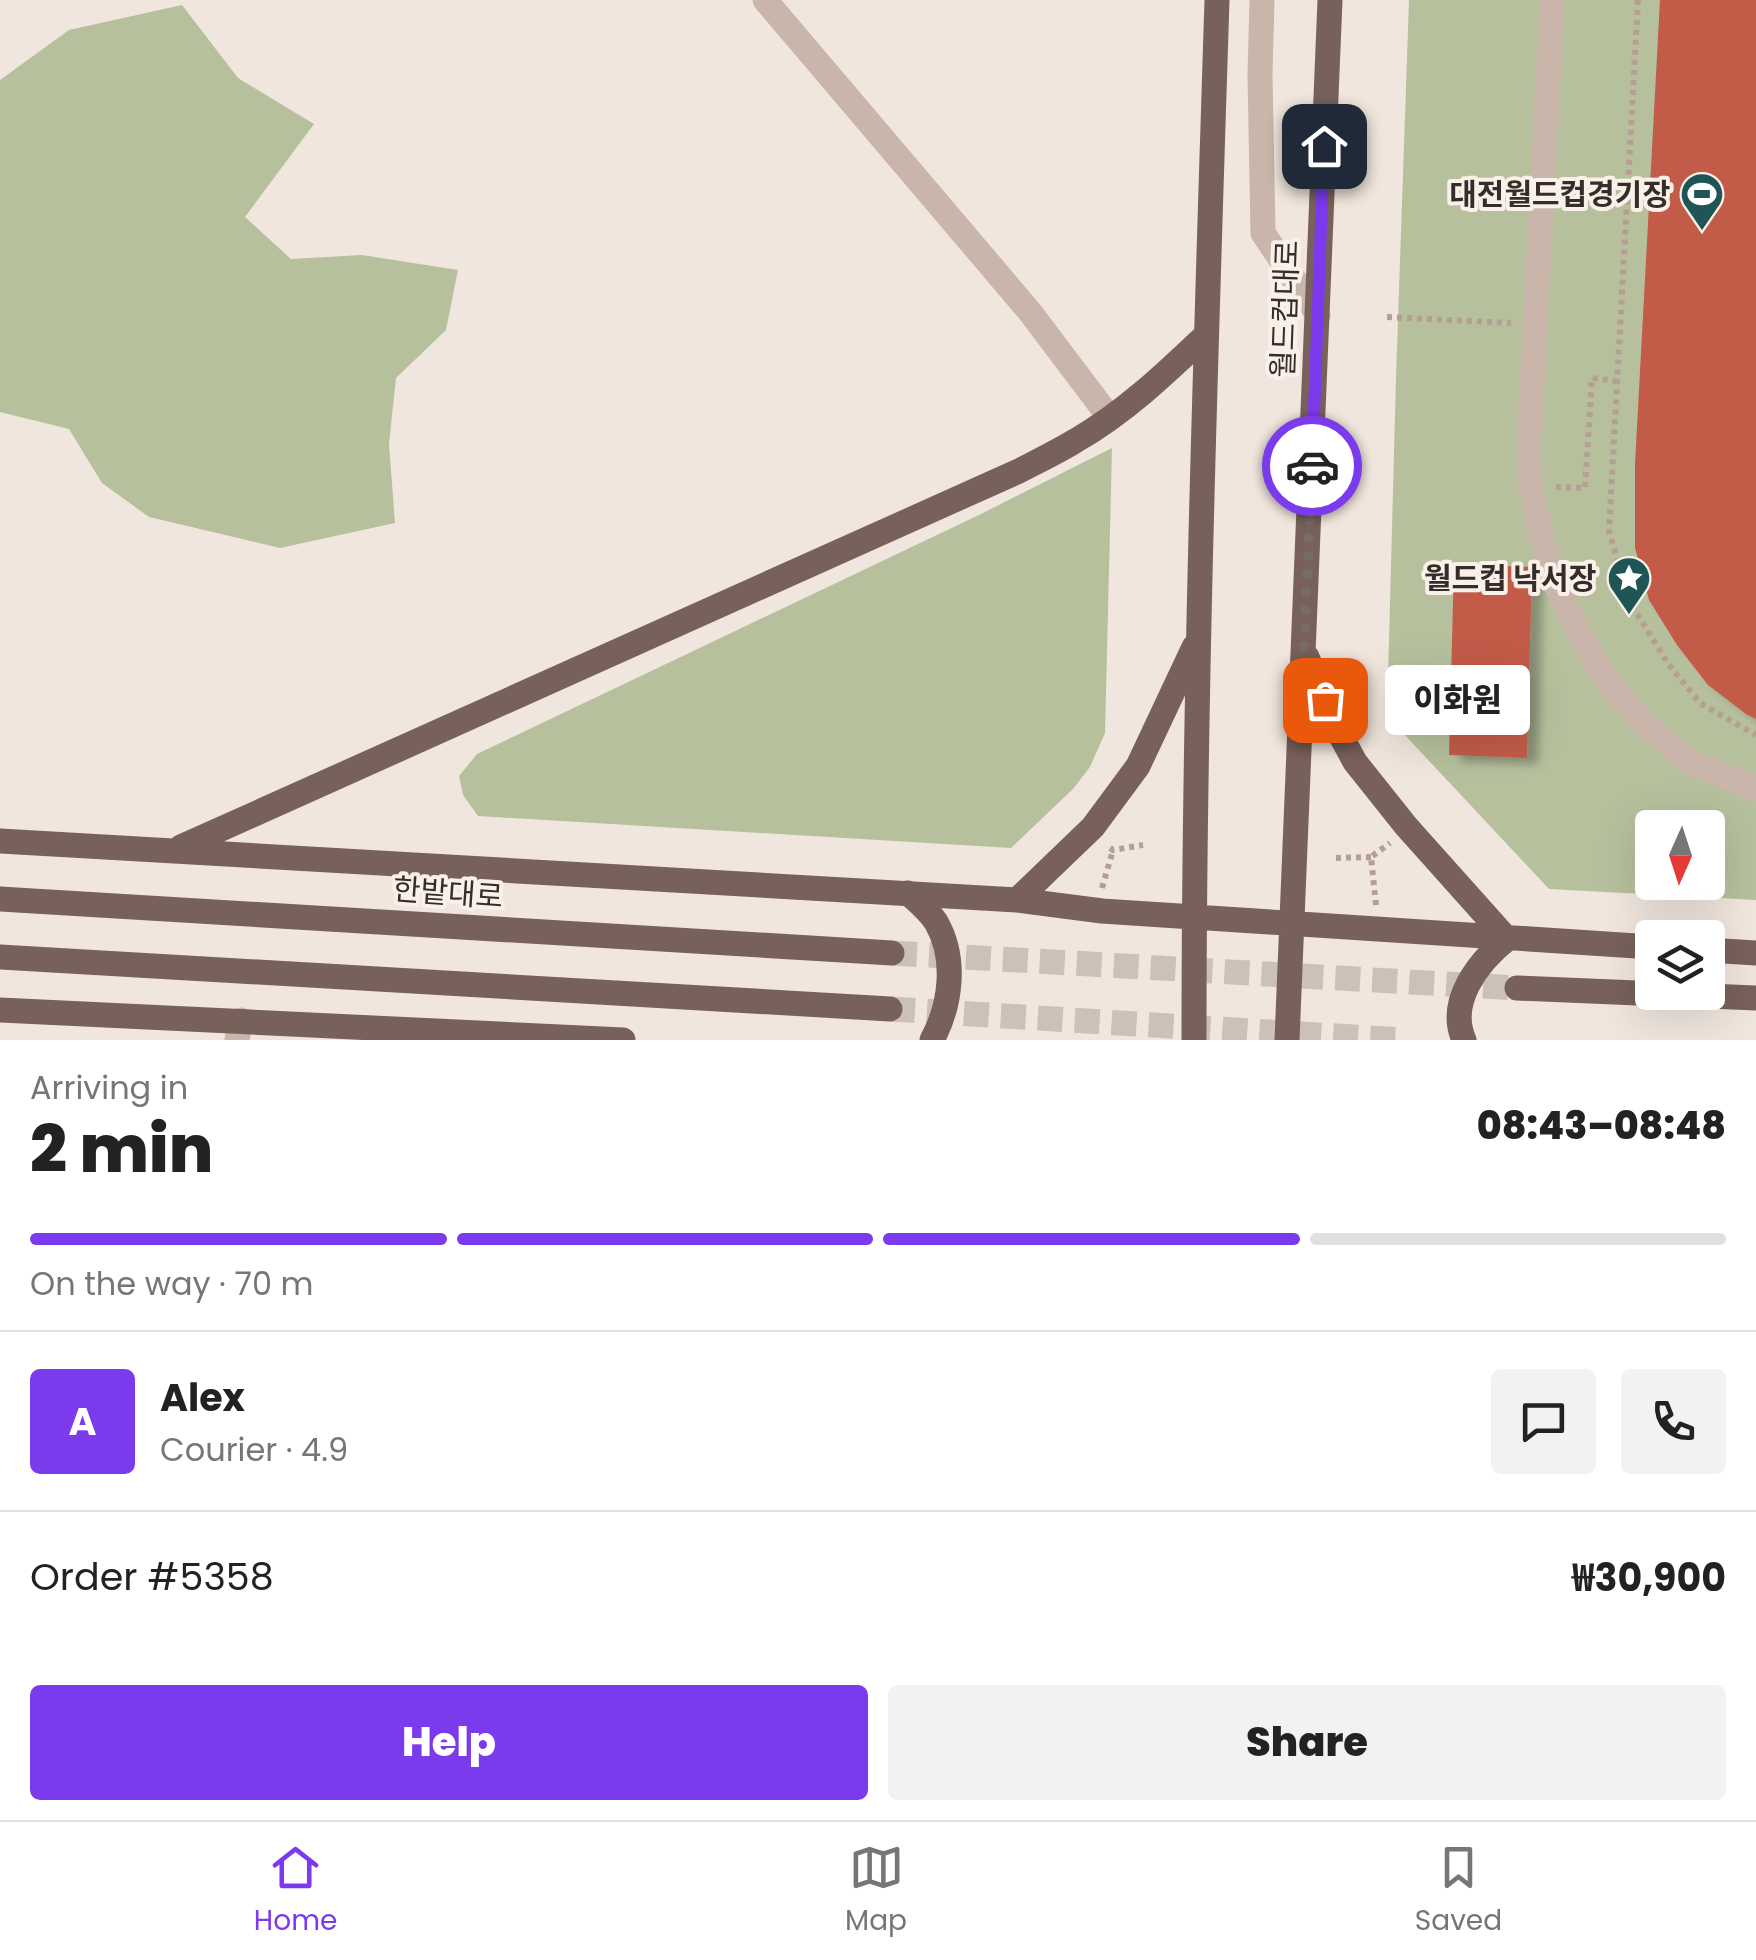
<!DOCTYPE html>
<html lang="en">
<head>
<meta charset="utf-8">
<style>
  body { margin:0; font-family:Poppins,"Noto Sans KR",sans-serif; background:#f2f2f2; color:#222; height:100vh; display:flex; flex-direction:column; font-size:38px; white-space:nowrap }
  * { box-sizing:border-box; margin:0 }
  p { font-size:32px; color:#767676 }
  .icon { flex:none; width:55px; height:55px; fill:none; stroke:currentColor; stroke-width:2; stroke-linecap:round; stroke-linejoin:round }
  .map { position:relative; height:1040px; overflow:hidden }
  .panel { display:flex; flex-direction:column; background:#fff; flex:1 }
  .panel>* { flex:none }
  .needle { width:65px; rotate:183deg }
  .tools { position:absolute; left:1635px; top:810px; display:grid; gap:20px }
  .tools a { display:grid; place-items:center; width:90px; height:90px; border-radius:10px; background:#fff; box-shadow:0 10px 40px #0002; font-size:50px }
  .pin { position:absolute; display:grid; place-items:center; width:85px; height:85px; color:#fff; margin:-42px; border-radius:20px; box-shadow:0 5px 15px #0006 }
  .courier { position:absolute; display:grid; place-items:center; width:100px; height:100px; margin:-50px; border:8px solid #7c3aed; border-radius:50%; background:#fff; color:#222; box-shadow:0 2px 12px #0007 }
  .bubble { position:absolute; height:70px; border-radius:10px; background:#fff; box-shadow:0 10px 40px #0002; font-size:32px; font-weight:800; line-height:70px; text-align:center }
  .headline em { font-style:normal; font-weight:800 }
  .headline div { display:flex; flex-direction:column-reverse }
  .headline { display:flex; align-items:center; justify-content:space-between; height:170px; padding:0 30px }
  h1 { font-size:65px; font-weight:800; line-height:75px }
  .bar { display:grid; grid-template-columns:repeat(4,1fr); gap:15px 10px; align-content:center; height:120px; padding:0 30px }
  .bar i { height:12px; border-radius:8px; background:#e0e0e0 }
  .bar .on { background:#7c3aed }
  .bar p { grid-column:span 4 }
  .line { display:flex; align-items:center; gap:25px; padding:0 30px; border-top:2px solid #e0e0e0 }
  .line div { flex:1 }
  .round { display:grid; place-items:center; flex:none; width:105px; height:105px; border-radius:10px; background:#f2f2f2 }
  .button { display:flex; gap:20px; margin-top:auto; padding:20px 30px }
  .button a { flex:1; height:115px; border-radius:10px; background:#7c3aed; color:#fff; font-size:40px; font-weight:800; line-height:115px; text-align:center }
  .button a+a { background:#f2f2f2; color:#222 }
  .tabs { display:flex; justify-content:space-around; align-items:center; height:140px; border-top:2px solid #e0e0e0; background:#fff; font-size:28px; color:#767676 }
  .tabs a { display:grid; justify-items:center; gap:5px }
  .tabs .on { color:#7c3aed }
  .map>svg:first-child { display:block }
  .green { fill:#b7c09d; fill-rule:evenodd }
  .building { fill:#c25c4a; filter:url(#shadow) }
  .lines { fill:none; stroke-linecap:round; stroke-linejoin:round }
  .major-tunnel { stroke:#ccc1b9; stroke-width:25; stroke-dasharray:25 12; stroke-linecap:butt }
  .path { stroke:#b59f93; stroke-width:6; stroke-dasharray:5 5; stroke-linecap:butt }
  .minor { stroke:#c9b5a9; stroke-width:25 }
  .major { stroke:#78615a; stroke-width:25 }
  .done { stroke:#776d68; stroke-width:10; stroke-dasharray:0 18 }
  .route { stroke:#7c3aed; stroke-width:12 }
  .labels { text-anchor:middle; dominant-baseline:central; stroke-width:8; stroke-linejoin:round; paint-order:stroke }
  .poi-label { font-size:30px; font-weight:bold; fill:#362c29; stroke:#f9f0e9; text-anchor:end }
  .street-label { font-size:30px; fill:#362c29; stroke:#f9f0e9 }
</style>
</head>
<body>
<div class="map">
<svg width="1756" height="1040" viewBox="0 0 1756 1040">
  <defs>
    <filter id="shadow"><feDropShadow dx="11" dy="6" stdDeviation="5" flood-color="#0004"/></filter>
  </defs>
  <rect width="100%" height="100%" fill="#f1e6dd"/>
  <path class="green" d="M1409,0h347v900l-207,-11 -162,-173 9,-339zM1652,828h56v54h-56z
    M182,5l56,73 76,46 -69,93 46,42 71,-4 96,15 -12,60 -50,48 -7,66 6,79 -115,25 -131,-31 -47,-34 -33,-54 -69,-17v-332l69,-50z
    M1112,448l-7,285 -15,34 -17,22 -62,59 -533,-32 -15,-21 -4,-19 18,-22 504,-240z"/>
  <path class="building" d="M1660,0h96v719l-10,-5 -38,-29 -31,-40 -28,-45 -14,-52v-84z
    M1454,564l78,3 -5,191 -78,-3z"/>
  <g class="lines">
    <path class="major-tunnel" d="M892,953l625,35
      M890,1009l512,31"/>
    <path class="path" d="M1638,0l-29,531 20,70 40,64 31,38 56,32
      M1387,317l124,6
      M1556,487l29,1 7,-110 25,3
      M1110,848l3,2 30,-5
      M1336,858l35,-1
      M1102,888l11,-38
      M1376,905l-5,-48 19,-14"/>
    <path class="minor" d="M765,0l265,312 80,106
      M1262,0l-2,75 3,158 55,82
      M1552,0l-23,444 1,41 20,87 28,59 31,53 36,41 43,36 68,28
      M237,1040l4,-20"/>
    <path class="major" d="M1307,657l28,68 20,37 51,64 101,113c-29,23 -60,63 -43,101
      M0,841l1017,59 85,11 550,36
      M181,847l838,-376c19,-10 38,-19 56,-30 49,-28 90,-67 131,-106
      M908,893c10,9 21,18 28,29 21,36 15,83 -4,118
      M0,899l892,54
      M1017,900l76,-73 45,-61 56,-119
      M1708,950l48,3
      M0,957l890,52
      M1517,988l239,10
      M0,1010l623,30
      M1194,1040c0,-347 12,-693 23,-1040
      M1287,1040l43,-1040"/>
  </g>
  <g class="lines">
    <path class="done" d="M1312,466l-8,182 21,52"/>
    <path class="route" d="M1312,466l12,-320"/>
  </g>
  <defs>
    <g id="stadium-pin" transform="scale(2.25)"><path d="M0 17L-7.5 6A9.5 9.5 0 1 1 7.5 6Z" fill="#1f5655" stroke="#f9f0e9"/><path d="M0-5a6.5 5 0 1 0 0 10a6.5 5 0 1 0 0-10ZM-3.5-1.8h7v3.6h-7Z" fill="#fff"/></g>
    <g id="sight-pin" transform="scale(2.25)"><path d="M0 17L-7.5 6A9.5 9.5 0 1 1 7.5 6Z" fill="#1f5655" stroke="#f9f0e9"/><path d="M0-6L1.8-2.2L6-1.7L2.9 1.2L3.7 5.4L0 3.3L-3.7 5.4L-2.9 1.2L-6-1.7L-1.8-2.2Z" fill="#fff"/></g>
  </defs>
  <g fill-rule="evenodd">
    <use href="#stadium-pin" x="1702" y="194"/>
    <use href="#sight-pin" x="1629" y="578"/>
  </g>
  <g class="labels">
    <g class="poi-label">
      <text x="1670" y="194">대전월드컵경기장</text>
      <text x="1596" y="578">월드컵 낙서장</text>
    </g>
    <g class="street-label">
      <text transform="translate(1285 309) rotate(-88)">월드컵대로</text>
      <text transform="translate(448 893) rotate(4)">한밭대로</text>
    </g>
  </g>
</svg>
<div class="tools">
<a><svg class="needle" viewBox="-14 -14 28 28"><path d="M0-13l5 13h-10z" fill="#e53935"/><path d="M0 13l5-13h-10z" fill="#767676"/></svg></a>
<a><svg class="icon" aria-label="layers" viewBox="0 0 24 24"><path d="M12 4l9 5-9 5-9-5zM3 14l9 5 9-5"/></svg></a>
</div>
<div class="pin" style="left:1325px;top:700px;background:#ea580c"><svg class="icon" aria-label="bag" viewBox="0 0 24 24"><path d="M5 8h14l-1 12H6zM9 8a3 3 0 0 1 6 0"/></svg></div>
<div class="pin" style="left:1324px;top:146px;background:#1f2937"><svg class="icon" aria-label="home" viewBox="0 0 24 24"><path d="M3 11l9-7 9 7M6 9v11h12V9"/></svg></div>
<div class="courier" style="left:1312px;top:466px"><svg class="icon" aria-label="car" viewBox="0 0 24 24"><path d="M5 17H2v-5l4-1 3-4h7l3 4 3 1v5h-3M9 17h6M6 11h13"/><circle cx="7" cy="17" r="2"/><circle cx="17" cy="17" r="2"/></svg></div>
<div class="bubble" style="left:1385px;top:665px;width:145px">이화원</div>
</div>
<section class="panel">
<div class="headline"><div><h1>2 min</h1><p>Arriving in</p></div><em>08:43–08:48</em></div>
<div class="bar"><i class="on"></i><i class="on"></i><i class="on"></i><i></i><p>On the way · 70 m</p></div>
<div class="line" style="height:180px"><b class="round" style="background:#7c3aed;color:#fff">A</b><div><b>Alex</b><p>Courier · 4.9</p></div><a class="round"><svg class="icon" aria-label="chat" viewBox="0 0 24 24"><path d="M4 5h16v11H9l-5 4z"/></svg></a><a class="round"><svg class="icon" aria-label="phone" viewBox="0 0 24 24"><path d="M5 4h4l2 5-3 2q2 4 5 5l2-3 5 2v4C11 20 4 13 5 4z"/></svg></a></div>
<div class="line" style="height:130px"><div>Order #5358</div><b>₩30,900</b></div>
<div class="button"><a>Help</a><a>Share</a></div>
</section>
<nav class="tabs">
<a class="on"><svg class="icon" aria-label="home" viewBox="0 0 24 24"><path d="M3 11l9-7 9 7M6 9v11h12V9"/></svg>Home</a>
<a><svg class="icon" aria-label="map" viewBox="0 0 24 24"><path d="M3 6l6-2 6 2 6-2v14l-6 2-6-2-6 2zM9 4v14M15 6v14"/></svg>Map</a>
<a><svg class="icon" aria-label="saved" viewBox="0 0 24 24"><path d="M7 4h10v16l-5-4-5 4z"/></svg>Saved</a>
</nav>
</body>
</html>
